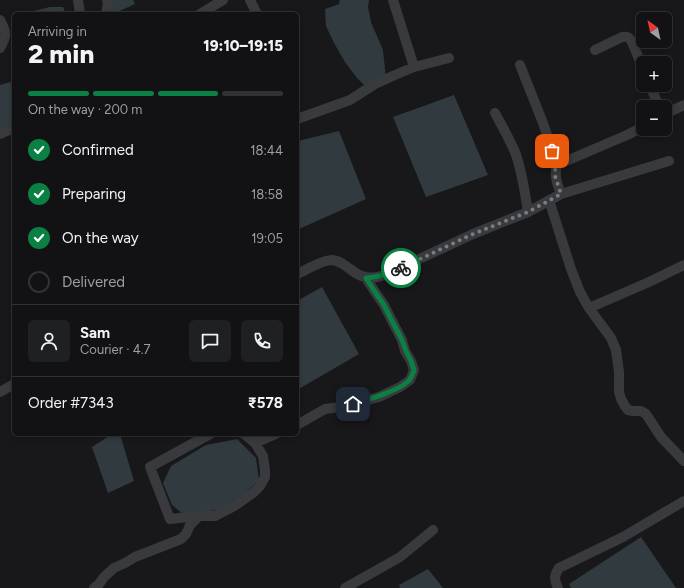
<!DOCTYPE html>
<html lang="en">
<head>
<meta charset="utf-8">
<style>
  body { margin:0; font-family:Figtree,sans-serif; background:#1f2022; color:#f1f3f6; height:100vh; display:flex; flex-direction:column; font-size:15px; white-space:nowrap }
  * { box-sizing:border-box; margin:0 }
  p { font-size:13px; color:#9c9ea0 }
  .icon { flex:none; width:22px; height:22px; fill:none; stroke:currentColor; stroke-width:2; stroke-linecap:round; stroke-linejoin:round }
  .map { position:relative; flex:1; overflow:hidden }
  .side { position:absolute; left:12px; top:12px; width:287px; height:424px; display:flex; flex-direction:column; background:#121214; border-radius:6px; box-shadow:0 2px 6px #0003,0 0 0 1px #313234 }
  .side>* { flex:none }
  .needle { width:26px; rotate:327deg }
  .tools { position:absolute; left:636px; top:12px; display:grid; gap:8px }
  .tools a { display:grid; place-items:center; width:36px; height:36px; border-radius:6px; background:#121214; box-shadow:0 2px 6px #0003,0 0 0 1px #313234; font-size:20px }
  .pin { position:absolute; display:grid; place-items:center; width:34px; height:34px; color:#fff; margin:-17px; border-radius:8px; box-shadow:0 2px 6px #0006 }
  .courier { position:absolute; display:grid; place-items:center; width:40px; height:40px; margin:-20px; border:3px solid #0b8043; border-radius:50%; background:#fff; color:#222; box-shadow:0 1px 5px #0007 }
  .summary em { font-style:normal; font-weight:800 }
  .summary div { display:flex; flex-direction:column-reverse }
  .summary { display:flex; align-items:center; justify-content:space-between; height:68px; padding:0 16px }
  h1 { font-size:26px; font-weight:800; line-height:30px }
  .bar { display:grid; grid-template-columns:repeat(4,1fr); gap:6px 4px; align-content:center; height:48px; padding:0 16px }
  .bar i { height:5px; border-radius:3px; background:#313234 }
  .bar .current { background:#0b8043 }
  .bar p { grid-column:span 4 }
  .line { display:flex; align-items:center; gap:10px; padding:0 16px; border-top:1px solid #313234 }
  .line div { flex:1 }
  .round { display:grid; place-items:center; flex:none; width:42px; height:42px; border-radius:6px; background:#1f2022 }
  ol { padding:0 16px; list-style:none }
  li { display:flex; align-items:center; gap:12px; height:44px }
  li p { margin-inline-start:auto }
  li .icon { padding:4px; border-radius:50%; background:#0b8043; color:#fff; stroke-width:4 }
  li:last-child { color:#9c9ea0 }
  li i { width:22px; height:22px; border:2px solid #313234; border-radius:50% }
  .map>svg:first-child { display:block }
  .water { fill:#303a3f }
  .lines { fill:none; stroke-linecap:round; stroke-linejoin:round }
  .minor { stroke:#393a3e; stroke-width:10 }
  .done { stroke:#787b81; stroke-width:4; stroke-dasharray:0 7.2 }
  .route { stroke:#0b8043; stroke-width:5 }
</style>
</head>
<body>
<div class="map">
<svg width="684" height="588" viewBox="0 0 684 588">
  <rect width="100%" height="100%" fill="#18181a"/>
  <path class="water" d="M109,0h24l2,4 -22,10z
    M340,0h29l-1,7 3,15 12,28 3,29 -15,13 -14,-14 -12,-16 -11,-19 -8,-17 -1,-17 14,-5z
    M50,7h13l3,7h-35l3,-3z
    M14,81v47l-14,7v-50z
    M454,95l34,80 -62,22 -33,-80z
    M339,131l27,68 -67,30 -2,-6v-81l5,-2z
    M322,287l37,67 -62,36v-89z
    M112,434h8l14,47 -26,12 -16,-46z
    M237,439l19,19 3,22 -17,16 -25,14 -33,5 -12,-10 -9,-22 8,-17 35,-21z
    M641,537l35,51h-105l-2,-4z
    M428,569l15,19h-43l-1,-3z"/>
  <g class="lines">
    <path class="minor" d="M78,0l2,14
      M250,0l7,14
      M393,0l21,67
      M106,14l2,-11 -1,-3
      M200,14l23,-14
      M0,20c7,12 7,16 0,28
      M595,50l27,-13c3,0 4,-1 7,1 4,3 11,25 14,31
      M520,65l23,58 14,42
      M650,85l9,22
      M495,113c7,13 14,25 20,39 7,19 10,40 13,60
      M665,114l19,-9
      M297,119l53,-19 25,-16 20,-9 19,-8 35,-9
      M0,134l14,-6
      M561,194c-4,-10 -7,-19 -4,-29l70,-30 16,-8
      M549,200l22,69 9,23 9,16 22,30 5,12 3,22v20l2,7 4,7 3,4 5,1h8l5,3 15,23 23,24
      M297,274c9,-4 25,-14 35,-14 14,1 21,16 34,17 7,2 15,-1 21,-3l86,-40 55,-22 33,-18 108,-33
      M589,308l60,-26 35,-17
      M0,392l14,-8
      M297,425l28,-16 15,-2 39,-10 21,-10 10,-7 4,-10 -3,-9 -6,-10 -3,-11 -13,-25 -5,-10 -9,-13 -9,-14
      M244,434l11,9
      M199,516l-29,3 -20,-52 60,-33
      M94,588l5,-4 5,-7 10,-9 11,-5 10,-6 46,-18 5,-5 4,-9 9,-9h16l21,-11 17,-12 7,-7 5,-9v-7l-2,-14 -8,-13 21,-9
      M345,588l55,-31 33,-27
      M558,588c-4,-9 -4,-12 1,-20l64,-31 61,-36"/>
  </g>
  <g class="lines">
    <path class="done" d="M401,268l72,-34 55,-22 33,-18 -6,-18v-5l1,-6 -4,-14"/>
    <path class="route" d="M353,404c14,-4 50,-14 57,-25 2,-3 3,-6 4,-9l-3,-9 -5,-10 -4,-11 -13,-25 -5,-10 -9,-13 -9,-14c13,-1 23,-4 35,-10"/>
  </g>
</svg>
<div class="tools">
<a><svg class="needle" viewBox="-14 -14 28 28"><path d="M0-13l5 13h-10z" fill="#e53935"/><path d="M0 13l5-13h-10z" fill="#9c9ea0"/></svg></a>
<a>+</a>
<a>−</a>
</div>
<div class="pin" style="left:552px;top:151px;background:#ea580c"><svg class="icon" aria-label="bag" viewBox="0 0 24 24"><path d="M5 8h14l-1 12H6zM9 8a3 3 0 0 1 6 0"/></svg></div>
<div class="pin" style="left:353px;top:404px;background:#1f2937"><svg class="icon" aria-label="home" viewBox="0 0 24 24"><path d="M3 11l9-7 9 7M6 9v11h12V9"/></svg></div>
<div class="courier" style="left:401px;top:268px"><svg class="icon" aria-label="bike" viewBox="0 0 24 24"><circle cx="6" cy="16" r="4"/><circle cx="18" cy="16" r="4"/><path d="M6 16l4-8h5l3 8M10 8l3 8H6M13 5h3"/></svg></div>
<section class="side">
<div class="summary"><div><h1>2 min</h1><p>Arriving in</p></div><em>19:10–19:15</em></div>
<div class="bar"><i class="current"></i><i class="current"></i><i class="current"></i><i></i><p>On the way · 200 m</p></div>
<ol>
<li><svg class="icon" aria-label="check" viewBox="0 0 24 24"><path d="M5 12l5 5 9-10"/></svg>Confirmed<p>18:44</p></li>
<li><svg class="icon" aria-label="check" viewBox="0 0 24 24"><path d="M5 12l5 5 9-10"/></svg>Preparing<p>18:58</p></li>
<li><svg class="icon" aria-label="check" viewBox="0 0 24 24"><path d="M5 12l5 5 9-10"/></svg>On the way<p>19:05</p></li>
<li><i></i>Delivered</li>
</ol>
<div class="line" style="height:72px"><a class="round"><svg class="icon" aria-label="person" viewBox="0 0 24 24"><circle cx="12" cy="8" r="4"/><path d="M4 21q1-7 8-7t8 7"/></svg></a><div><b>Sam</b><p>Courier · 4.7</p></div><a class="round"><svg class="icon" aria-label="chat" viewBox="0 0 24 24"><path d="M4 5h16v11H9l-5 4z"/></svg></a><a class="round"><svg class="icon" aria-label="phone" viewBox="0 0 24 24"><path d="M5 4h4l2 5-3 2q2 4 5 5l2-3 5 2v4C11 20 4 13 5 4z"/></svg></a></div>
<div class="line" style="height:52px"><div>Order #7343</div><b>₹578</b></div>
</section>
</div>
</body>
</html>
